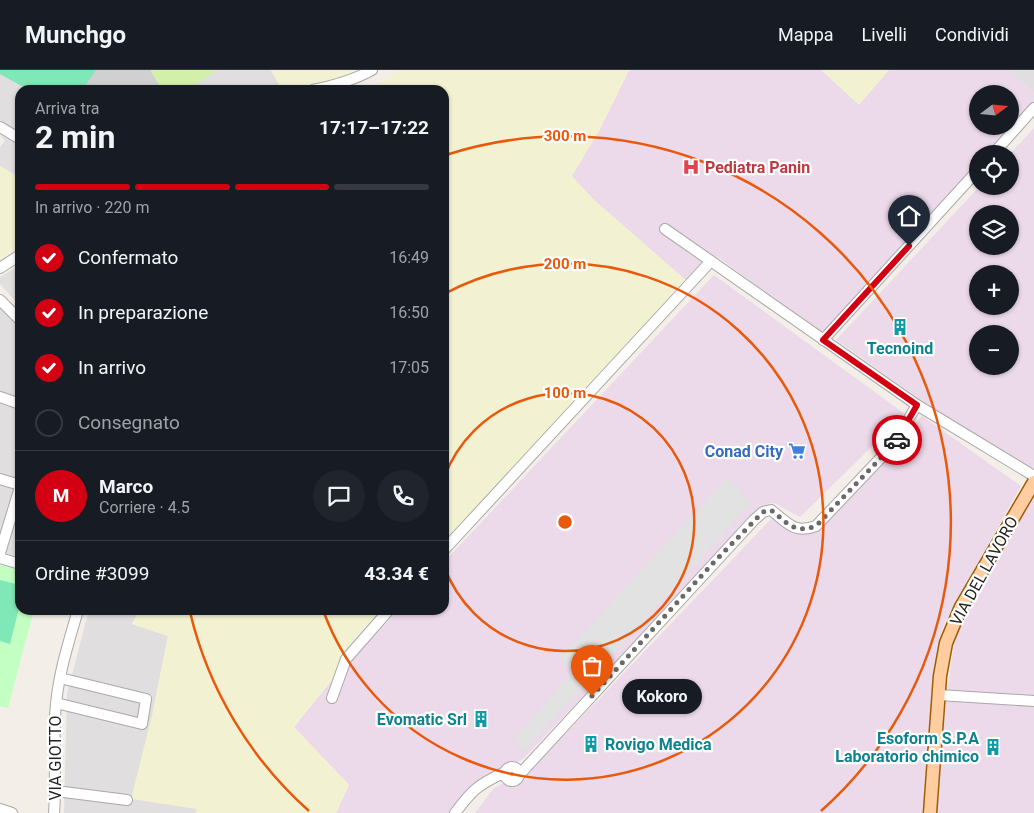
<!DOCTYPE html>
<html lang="it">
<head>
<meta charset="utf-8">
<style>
  body { margin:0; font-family:Roboto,sans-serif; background:#20242c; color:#f1f3f6; height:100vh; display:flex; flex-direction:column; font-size:19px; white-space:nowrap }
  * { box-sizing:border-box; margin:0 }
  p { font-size:16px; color:#9ea1a6 }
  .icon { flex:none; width:28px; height:28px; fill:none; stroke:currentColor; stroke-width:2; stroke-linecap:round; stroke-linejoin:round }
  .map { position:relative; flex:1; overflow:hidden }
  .details { position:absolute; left:15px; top:15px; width:434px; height:530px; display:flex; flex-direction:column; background:#171b24; border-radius:15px; box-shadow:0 1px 4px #0004 }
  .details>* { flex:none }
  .needle { width:32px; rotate:74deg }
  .buttons { position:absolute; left:969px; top:15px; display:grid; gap:10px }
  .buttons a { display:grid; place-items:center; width:50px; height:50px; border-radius:50%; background:#171b24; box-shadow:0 1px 4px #0004; font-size:25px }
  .pin { position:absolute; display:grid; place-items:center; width:42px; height:42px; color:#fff; margin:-51px -21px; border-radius:50% 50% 50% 0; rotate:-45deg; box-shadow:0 0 5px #0007 }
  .pin .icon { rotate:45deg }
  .courier { position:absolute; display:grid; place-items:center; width:50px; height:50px; margin:-25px; border:4px solid #d30014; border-radius:50%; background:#fff; color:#222; box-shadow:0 1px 6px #0007 }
  .bubble { position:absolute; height:35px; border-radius:18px; background:#171b24; box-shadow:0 1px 4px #0004; font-size:16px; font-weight:700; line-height:35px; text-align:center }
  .overview em { font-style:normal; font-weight:700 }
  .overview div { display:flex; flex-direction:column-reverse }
  .overview { display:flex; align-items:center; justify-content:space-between; height:85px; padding:0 20px }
  h1 { font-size:32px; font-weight:700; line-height:38px }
  .bar { display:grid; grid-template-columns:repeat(4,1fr); gap:8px 5px; align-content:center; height:60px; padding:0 20px }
  .bar i { height:6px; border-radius:4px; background:#363941 }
  .bar .selected { background:#d30014 }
  .bar p { grid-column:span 4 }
  .line { display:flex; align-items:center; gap:12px; padding:0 20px; border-top:1px solid #363941 }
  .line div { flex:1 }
  .round { display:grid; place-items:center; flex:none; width:52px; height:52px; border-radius:26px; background:#20242c }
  ol { padding:0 20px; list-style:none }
  li { display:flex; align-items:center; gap:15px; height:55px }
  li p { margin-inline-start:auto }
  li .icon { padding:5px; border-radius:50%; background:#d30014; color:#fff; stroke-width:4 }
  li:last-child { color:#9ea1a6 }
  li i { width:28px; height:28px; border:2px solid #363941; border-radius:50% }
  header { display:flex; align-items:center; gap:30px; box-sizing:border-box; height:70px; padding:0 25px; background:#171b24; border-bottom:1px solid #363941 }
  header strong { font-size:24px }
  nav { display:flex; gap:28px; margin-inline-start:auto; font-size:18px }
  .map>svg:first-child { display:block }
  .residential { fill:#e0dedf }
  .industrial { fill:#ecd9ea; fill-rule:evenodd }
  .religious { fill:#d0d0d0 }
  .farmland { fill:#f2f2d2 }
  .grass { fill:#d3f0aa }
  .park { fill:#c3ffc2 }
  .pitch { fill:#7fe8b6 }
  .parking { fill:#e2e2e2 }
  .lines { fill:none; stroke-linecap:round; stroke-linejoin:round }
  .minor-casing { stroke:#a9a9a9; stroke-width:12 }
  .major-casing { stroke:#9f5c00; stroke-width:15 }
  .minor { stroke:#fff; stroke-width:10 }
  .major { stroke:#ffcda0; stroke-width:12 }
  .done { stroke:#6b6967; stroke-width:5; stroke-dasharray:0 9 }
  .route { stroke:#d30014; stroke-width:6 }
  .ring { fill:none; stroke:#e8590c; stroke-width:2.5 }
  .labels { text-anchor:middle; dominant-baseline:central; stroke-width:4.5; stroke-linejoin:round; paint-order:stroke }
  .health-label { font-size:16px; font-weight:bold; fill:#be3a42; stroke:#fff; text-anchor:start }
  .culture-label { font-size:16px; font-weight:bold; fill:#0d838f; stroke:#fff; text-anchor:end }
  .shop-label { font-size:16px; font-weight:bold; fill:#366cbe; stroke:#fff; text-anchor:end }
  .street-label { font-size:16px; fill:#222; stroke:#fff }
  .centre { fill:#e8590c; stroke:#fff; stroke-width:2.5 }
  .ring-label { font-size:15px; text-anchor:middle; font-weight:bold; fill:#e8590c; stroke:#fff; stroke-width:4.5; stroke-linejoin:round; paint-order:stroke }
</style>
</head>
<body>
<header>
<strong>Munchgo</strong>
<nav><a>Mappa</a><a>Livelli</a><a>Condividi</a></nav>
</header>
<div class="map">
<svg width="1034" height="743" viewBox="0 0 1034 743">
  <rect width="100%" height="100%" fill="#f3eee8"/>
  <path class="residential" d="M218,0h53l11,20h-96z
    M1008,0h26v23z
    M0,4l29,16h-9v42l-20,-12z
    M0,65l20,11v32l-20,-12v-19l5,-6z
    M20,195v41l-20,-22v-7z
    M0,238l20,20v229l-20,-6z
    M89,540h50l-7,14 36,12 -15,75 44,98 -1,4h-132l3,-119z"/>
  <path class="industrial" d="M629,0h192l38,34 30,-34h119l26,23v16l-42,45h-14l-1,16 -154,165 -105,-78 -6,2 -23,24 -96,-84 -22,-23 28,-45zM978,24h32v32h-32z
    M1034,58v338l-6,9 -192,-135 144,-154h30v-32zM978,144h32v32h-32zM978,204h32v32h-32zM978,264h32v32h-32z
    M714,205l191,139 -105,103 -26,-14 -7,1 -244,255 -38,19 -26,35h-123l13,-28 -55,-58 59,-73 6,-2 40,-42h45v-48z
    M922,346l99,70 -76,136 -6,17 -8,60 -9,114h-447l19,-25 37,-18 242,-253 32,14z
    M1034,425v318h-97l9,-112 8,-58 5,-14z"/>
  <path class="religious" d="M0,0h218l-32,20h-157l-29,-16z"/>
  <path class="farmland" d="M271,0h100l-60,20h-29z
    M398,0h231l-30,61 -27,45 21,23 96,84 -245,261v-454h-78l24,-13z
    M821,0h68l-30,35z
    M0,96l20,12v69l-20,12z
    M139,540h242l-32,34 -1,7 5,3 -59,73 55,58 -13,28h-140l1,-4 -66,-10 22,-88 15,-75 -36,-12z"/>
  <path class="grass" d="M150,0h68l-32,20h-24z"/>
  <path class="park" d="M0,495l20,5v40h14l-26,98 -8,-2z"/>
  <path class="pitch" d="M0,0h96l-14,20h-53l-29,-16z
    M0,510l20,5v19l-10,40 -10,-3z"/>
  <path class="parking" d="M727,407l25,26 -228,249 -11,-13 60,-68 -13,-13z"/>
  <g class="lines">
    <g class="minor-casing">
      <path id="minor" d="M313,20c20,-4 41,-10 59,-20
        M0,57l20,12
        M993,84l41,-46
        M665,159l252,176 117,71
        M0,198l20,-13
        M0,230l20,20
        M823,270l155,-170
        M0,327l20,7
        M0,409l20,6
        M444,480l267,-289
        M0,483l20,-66
        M0,488l20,6
        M939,625l95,6
        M332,628l14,-39 43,-49
        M56,633l86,21 4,-25 -86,-21
        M505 704a7 7 0 1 1 14 0a7 7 0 1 1-14 0Z
        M520,704l234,-254 9,-8 8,-2c17,13 23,24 45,16l77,-81 24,-40
        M56,721l71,9
        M0,739l12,4
        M54,743c3,-36 -2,-73 2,-109 3,-32 13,-63 22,-94
        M455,743c18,-24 23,-28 50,-41"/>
    </g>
    <g class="major-casing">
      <path id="major" d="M930,743l10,-137 6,-33 15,-36 73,-125"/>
    </g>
    <use href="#minor" class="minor"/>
    <use href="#major" class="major"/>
  </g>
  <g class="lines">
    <path class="done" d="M592,626l122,-134 49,-50 8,-2c17,13 22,24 45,16l77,-81 4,-5"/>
    <path class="route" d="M897,370l20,-35 -94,-65 86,-94"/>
  </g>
  <g class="ring">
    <path d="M444 408A129 129 0 1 1 444 496"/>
    <path d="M444 224A258 258 0 1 1 323 540"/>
    <path d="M309 741A386 386 0 0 1 190 542M446 85A386 386 0 0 1 821 741"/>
  </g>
  <defs>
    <g id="hospital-bare" transform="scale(1.35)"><path d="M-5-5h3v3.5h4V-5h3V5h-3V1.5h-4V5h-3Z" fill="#e0444e" stroke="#fff" stroke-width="2.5" paint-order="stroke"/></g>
    <g id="building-bare" transform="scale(1.35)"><path d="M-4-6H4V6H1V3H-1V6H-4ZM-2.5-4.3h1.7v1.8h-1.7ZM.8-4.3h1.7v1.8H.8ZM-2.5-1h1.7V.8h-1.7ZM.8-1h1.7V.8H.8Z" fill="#0f9aa8" stroke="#fff" stroke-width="2.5" paint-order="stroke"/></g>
    <g id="supermarket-bare" transform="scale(1.35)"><path d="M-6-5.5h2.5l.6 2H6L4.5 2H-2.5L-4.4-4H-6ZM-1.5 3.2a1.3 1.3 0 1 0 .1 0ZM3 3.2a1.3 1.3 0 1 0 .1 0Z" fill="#3f7fe0" stroke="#fff" stroke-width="2.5" paint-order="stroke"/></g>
  </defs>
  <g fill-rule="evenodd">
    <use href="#hospital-bare" x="691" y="97"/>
    <use href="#building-bare" x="900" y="257"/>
    <use href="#supermarket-bare" x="797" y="381"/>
    <use href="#building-bare" x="481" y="649"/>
    <use href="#building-bare" x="591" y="674"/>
    <use href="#building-bare" x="993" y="677"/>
  </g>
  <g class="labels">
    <g class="health-label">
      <text x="705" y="97">Pediatra Panin</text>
    </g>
    <g class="culture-label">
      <text x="900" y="278" text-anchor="middle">Tecnoind</text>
      <text x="467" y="649">Evomatic Srl</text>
      <text x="979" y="668">Esoform S.P.A<tspan x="979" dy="18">Laboratorio chimico</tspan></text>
      <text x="605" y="674" text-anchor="start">Rovigo Medica</text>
    </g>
    <g class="shop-label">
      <text x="783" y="381">Conad City</text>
    </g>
    <g class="street-label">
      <text transform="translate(984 501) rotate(-61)">VIA DEL LAVORO</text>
      <text transform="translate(55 688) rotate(-90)">VIA GIOTTO</text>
    </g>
  </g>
  <circle cx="565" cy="452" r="8" class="centre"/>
  <g class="ring-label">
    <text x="565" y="71">300 m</text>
    <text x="565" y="199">200 m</text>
    <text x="565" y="328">100 m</text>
  </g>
</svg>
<div class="buttons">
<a><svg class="needle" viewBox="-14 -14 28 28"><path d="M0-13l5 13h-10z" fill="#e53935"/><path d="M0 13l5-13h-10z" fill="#9ea1a6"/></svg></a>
<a><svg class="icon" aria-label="locate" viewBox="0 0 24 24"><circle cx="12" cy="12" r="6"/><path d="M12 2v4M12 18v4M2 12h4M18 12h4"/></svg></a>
<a><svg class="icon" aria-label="layers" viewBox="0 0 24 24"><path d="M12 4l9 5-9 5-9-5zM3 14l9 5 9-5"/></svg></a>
<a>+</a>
<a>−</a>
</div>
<div class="pin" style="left:592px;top:626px;background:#ea580c"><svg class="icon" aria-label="bag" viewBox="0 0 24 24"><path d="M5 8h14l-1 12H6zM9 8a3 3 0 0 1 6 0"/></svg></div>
<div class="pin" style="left:909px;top:176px;background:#1f2937"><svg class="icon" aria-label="home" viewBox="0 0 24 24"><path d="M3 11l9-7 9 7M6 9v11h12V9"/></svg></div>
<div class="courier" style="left:897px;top:370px"><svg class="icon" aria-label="car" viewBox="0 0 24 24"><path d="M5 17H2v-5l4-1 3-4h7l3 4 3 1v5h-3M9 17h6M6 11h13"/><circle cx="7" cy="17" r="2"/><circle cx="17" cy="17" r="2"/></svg></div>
<div class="bubble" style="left:622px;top:609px;width:80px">Kokoro</div>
<section class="details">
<div class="overview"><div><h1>2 min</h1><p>Arriva tra</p></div><em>17:17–17:22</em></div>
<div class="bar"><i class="selected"></i><i class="selected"></i><i class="selected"></i><i></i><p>In arrivo · 220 m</p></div>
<ol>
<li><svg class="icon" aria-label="check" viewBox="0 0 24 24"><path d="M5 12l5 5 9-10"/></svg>Confermato<p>16:49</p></li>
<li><svg class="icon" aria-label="check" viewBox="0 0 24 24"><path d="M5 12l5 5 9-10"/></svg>In preparazione<p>16:50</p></li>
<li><svg class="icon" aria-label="check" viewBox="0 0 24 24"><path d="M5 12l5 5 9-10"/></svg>In arrivo<p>17:05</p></li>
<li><i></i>Consegnato</li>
</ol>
<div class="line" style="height:90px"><b class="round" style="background:#d30014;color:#fff">M</b><div><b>Marco</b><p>Corriere · 4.5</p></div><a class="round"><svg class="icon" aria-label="chat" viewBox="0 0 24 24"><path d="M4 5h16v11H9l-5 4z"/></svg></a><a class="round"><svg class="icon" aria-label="phone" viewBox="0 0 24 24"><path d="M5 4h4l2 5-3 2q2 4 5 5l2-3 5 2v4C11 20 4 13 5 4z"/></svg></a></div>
<div class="line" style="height:65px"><div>Ordine #3099</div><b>43.34 €</b></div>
</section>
</div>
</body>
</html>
